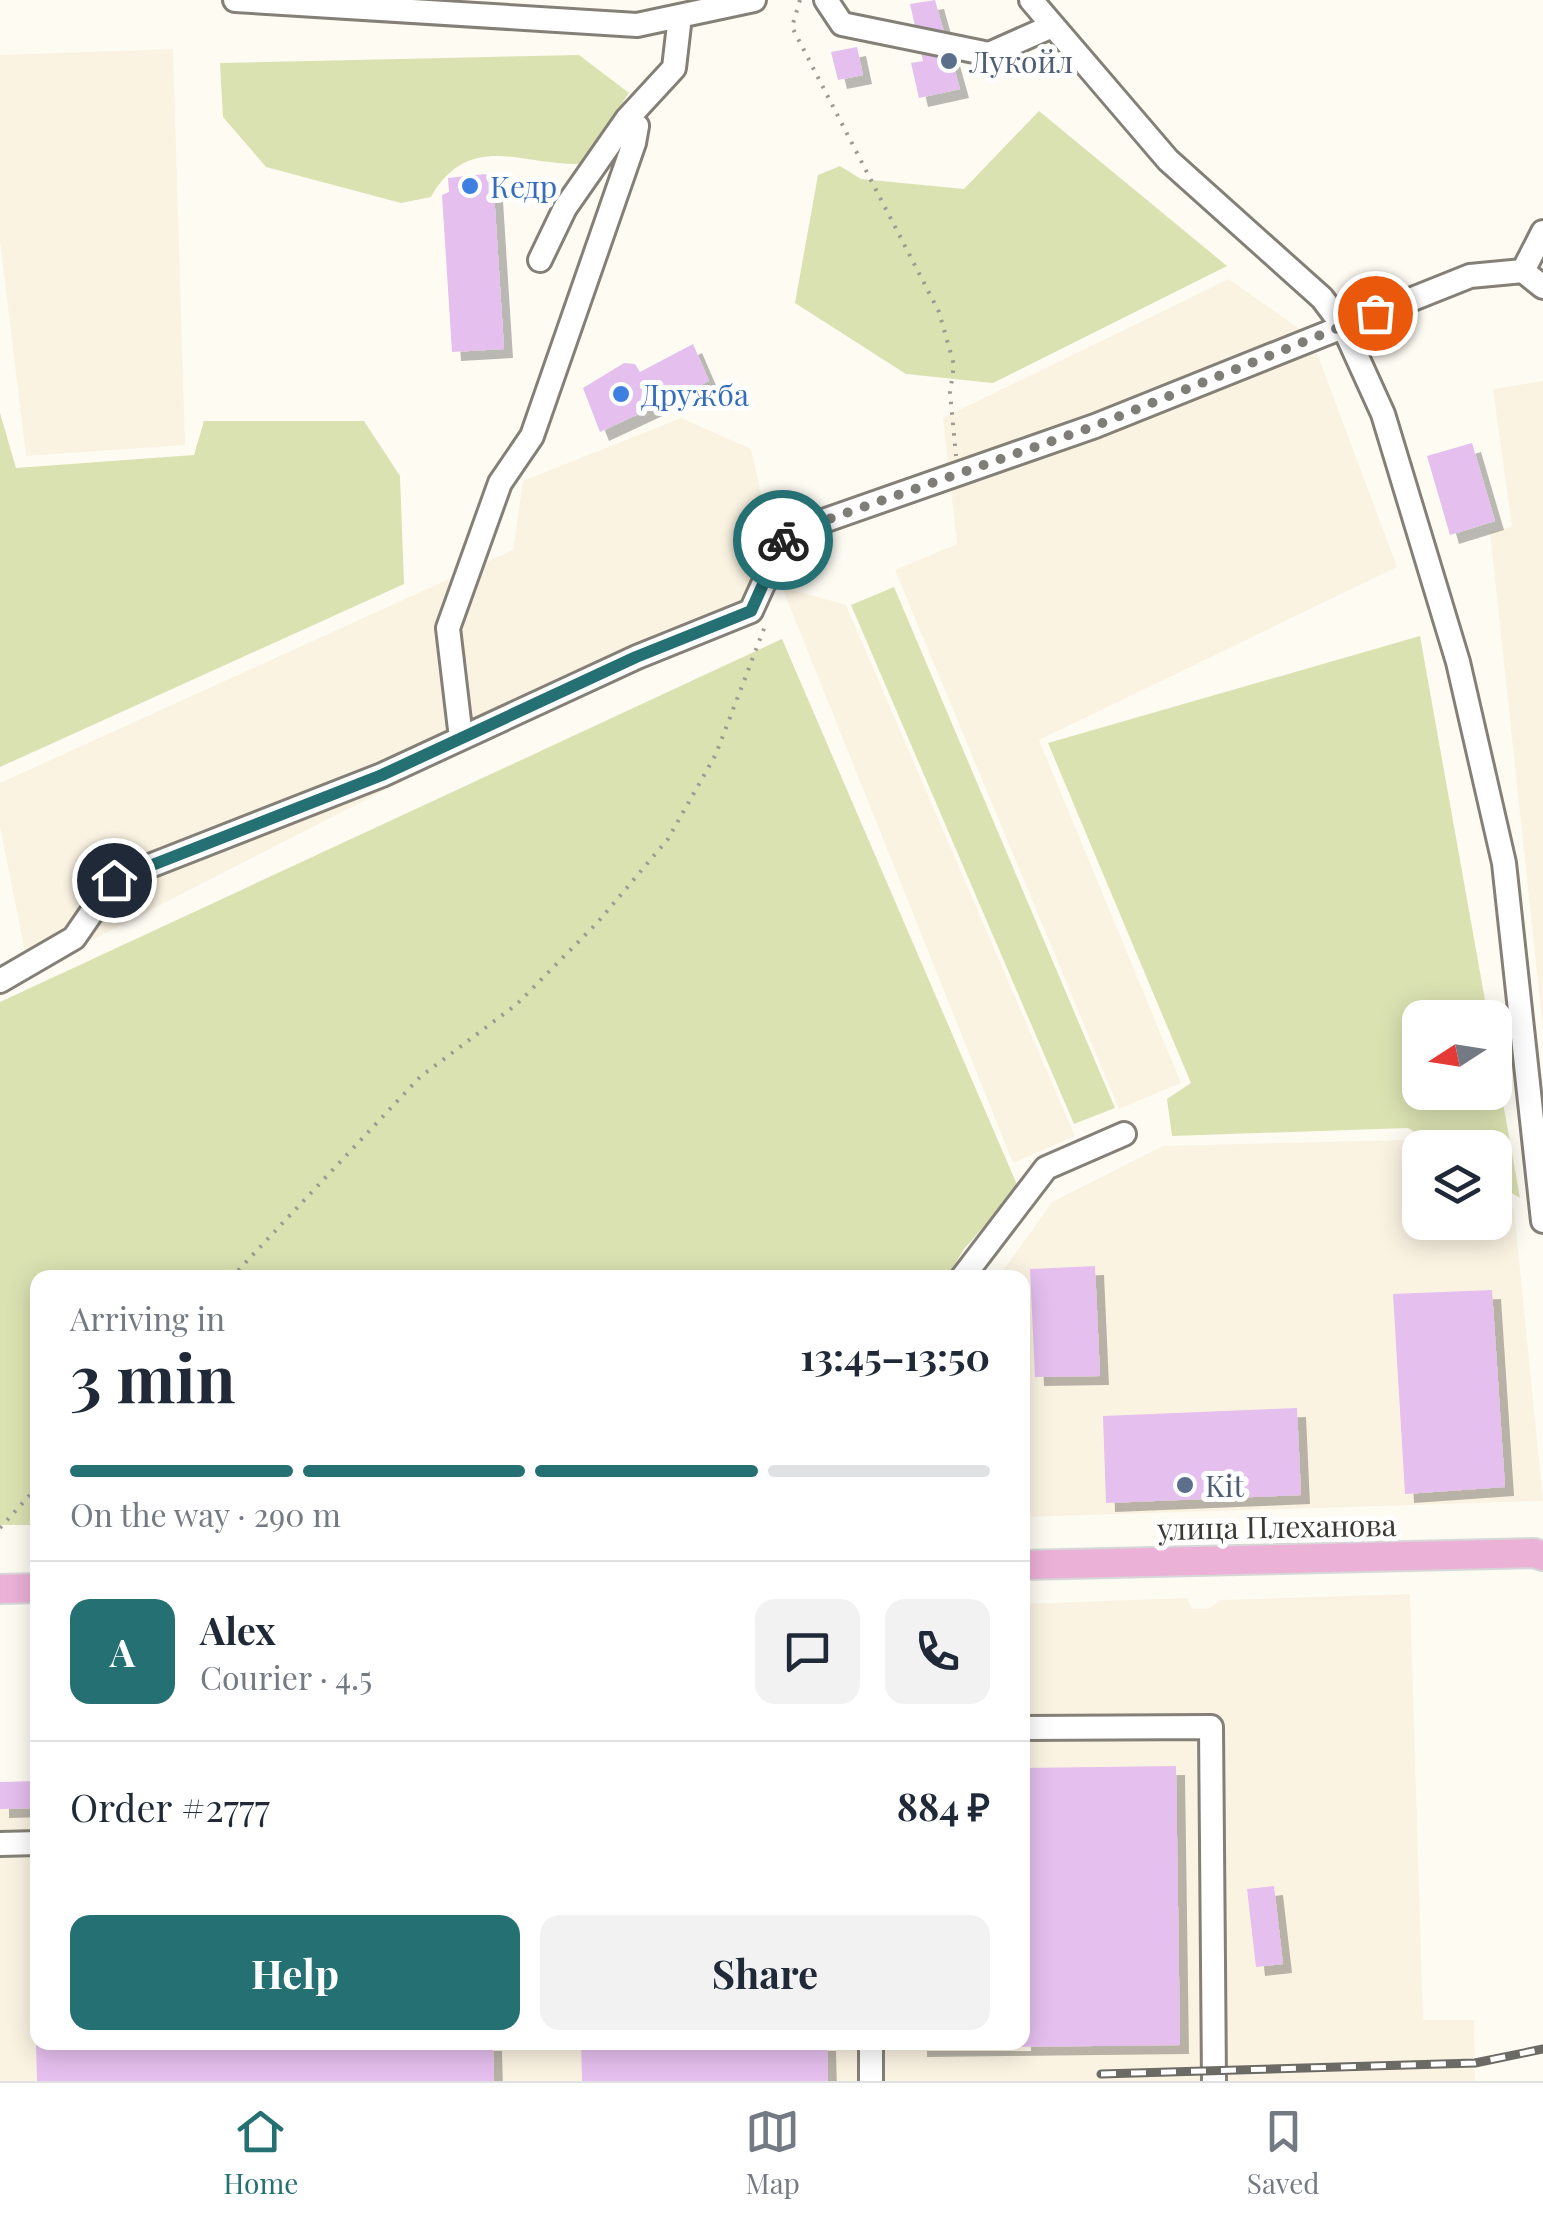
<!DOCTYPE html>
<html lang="en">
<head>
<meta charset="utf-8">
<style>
  body { margin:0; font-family:"Playfair Display",serif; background:#f2f2f3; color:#1f2937; height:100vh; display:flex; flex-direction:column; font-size:38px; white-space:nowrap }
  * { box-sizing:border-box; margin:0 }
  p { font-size:32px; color:#747a83 }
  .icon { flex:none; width:55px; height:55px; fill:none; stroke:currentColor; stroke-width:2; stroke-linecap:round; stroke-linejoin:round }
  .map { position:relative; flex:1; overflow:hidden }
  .drawer { position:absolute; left:30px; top:1270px; width:1000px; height:780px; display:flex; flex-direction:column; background:#fff; border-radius:20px; box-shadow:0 5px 25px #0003 }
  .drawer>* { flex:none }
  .needle { width:65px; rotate:258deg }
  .tools { position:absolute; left:1402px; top:1000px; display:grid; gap:20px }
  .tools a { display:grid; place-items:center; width:110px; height:110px; border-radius:20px; background:#fff; box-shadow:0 5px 25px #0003; font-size:50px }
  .pin { position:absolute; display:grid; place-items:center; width:85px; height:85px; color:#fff; margin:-42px; border:5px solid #fff; border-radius:50%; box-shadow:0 2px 10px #0007 }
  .courier { position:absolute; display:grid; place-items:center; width:100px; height:100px; margin:-50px; border:8px solid #257072; border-radius:50%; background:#fff; color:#222; box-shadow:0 2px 12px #0007 }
  .head em { font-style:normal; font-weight:700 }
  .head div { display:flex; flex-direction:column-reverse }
  .head { display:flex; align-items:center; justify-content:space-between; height:170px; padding:0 40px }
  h1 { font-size:65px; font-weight:700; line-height:75px }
  .bar { display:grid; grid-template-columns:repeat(4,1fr); gap:15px 10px; align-content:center; height:120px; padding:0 40px }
  .bar i { height:12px; border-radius:8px; background:#e0e1e3 }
  .bar .selected { background:#257072 }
  .bar p { grid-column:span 4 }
  .line { display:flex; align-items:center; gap:25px; padding:0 40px; border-top:2px solid #e0e1e3 }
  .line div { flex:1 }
  .round { display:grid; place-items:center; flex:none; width:105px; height:105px; border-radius:20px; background:#f2f2f3 }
  .action { display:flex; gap:20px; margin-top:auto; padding:20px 40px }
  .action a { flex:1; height:115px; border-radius:20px; background:#257072; color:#fff; font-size:40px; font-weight:700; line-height:115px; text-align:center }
  .action a+a { background:#f2f2f3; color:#1f2937 }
  .dock { display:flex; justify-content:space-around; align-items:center; height:140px; border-top:2px solid #e0e1e3; background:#fff; font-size:28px; color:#747a83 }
  .dock a { display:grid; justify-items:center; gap:5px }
  .dock .selected { color:#257072 }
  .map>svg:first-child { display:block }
  .built { fill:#fbf3e2 }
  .green { fill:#dbe2b2 }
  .building { fill:#e5bfee; filter:url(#shadow) }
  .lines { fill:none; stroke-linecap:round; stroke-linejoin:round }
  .minor-casing { stroke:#848077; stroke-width:28 }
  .major-casing { stroke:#d8d7d7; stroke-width:32 }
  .path { stroke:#9d9a94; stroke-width:4; stroke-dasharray:2.5 8; stroke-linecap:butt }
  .minor { stroke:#fff; stroke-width:22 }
  .major { stroke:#ecb1d7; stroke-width:28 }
  .rail-casing { stroke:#6c6a65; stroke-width:9 }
  .rail { stroke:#fff; stroke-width:5; stroke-dasharray:15; stroke-linecap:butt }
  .done { stroke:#7f7d78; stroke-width:10; stroke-dasharray:0 18 }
  .route { stroke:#257072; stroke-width:12 }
  .service-dot { fill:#5c6f8a; stroke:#fff; stroke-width:4 }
  .shop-dot { fill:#3f7fe0; stroke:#fff; stroke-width:4 }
  .labels { text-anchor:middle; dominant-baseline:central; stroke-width:10; stroke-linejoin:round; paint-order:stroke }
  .service-label { font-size:30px; fill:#4e5e75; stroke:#fff; text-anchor:start }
  .shop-label { font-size:30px; fill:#366cbe; stroke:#fff; text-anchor:start }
  .street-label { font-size:30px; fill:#3b3935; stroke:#fff }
</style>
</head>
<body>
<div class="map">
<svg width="1543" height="2081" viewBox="0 0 1543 2081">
  <defs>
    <filter id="shadow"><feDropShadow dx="9" dy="9" stdDeviation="0" flood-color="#0004"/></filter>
  </defs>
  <rect width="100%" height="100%" fill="#fefbf3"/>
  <path class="built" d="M173,49l12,396 -159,11 -26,-215v-186z
    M1229,279l82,58 86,230 -358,173 142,343 -62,26 -224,-539 62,-26 -14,-126z
    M1543,381v648l-53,-497 22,-5 -19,-138z
    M681,418l70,31 31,138 64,18 229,531 -62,27 -231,-576 -753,385 -29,-145v-44l513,-233 10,-69z
    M1406,1140l14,9v73h75v-26l19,13 29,292 -520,16 -1,-239h-24l54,-76 111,-56z
    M1410,1594l13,426h51l1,61h-1475v-294l37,-1 1,256h984l1,-438 164,-6 5,11h16l13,-9z"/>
  <path class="green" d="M579,55l50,38 -49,71c-57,2 -111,-34 -149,33l-30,6 -135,-36 -43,-50 -3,-54z
    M1039,111l188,155 -234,117 -87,-9 -111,-71 23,-128 22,-9 21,13 103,10z
    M0,413l16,55 178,-13 10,-34h160l36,55 4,108 -404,183z
    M894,587l221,521 -41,16 -223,-519z
    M1420,636l68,381 -68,1v74h75v-34l25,140 -25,-15v-35l-56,-1 -31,-19 -236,8 -5,-37 24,-16 -143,-340z
    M782,639l236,548 -54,62 -17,28 -909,1 -1,247h-37v-523z"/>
  <path class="building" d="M935,0l25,89 -41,9 -8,-35 12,-2 -13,-57z
    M857,47l6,28 -25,5 -7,-28z
    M486,174l8,18 10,157 -52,3 -10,-157 7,-3 -1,-14z
    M693,344l16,37 -109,51 -17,-44 41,-25 11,1 5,8z
    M1472,443l23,78 -45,14 -23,-79z
    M1095,1266l5,110 -65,1 -5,-108z
    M1492,1290l13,197 -100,7 -12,-200z
    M1297,1408l4,87 -195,8 -3,-87z
    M1176,1766l4,279 -262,3v-6h104v-274z
    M38,1781v27l-38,1v-27z
    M1274,1886l9,78 -27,3 -9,-78z
    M36,2042h457l1,39h-457z
    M581,2042h246l1,39h-246z"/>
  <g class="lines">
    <g class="minor-casing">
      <path id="minor" d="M235,0l402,25 117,-25
        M826,0l16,24 147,30 61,-27
        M1031,0l137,160 154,138 21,28 40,88 75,248 46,201 39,358
        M540,260l25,-52 62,-89
        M1523,271l20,-39
        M461,738l-13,-110 52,-145 32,-47 102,-293 3,-17 -10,-7 47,-51 6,-52
        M0,981l74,-43 40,-58 268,-105 255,-118 114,-46 35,-77 309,-108 375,-150 53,-5 20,16
        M962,1278l84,-110 78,-34
        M1022,1728l189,-1 3,354
        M0,1844l38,-1
        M871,2042v39"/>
    </g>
    <g class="major-casing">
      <path id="major" d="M1022,1565l512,-12 9,3
        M0,1589l38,-1"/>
    </g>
    <path class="path" d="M800,0l-8,27 147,285 15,53 -4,28 6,63
      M788,583l12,-22 30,-19
      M231,1278l189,-201 97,-73 80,-81 71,-84 48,-85 49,-128
      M0,1528l38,-42"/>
    <use href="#minor" class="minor"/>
    <use href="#major" class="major"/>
    <g class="rail-casing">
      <path id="rail" d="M1101,2074l374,-11 68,-14"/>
    </g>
    <use href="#rail" class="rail"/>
  </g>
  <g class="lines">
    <path class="done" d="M783,540l3,-6 309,-108 280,-113"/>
    <path class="route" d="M114,880l268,-105 254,-118 115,-46 32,-71"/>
  </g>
  <g class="service-dot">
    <circle cx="949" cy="61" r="10"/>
    <circle cx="1185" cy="1485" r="10"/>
  </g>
  <g class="shop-dot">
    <circle cx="470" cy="186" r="10"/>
    <circle cx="621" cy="394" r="10"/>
  </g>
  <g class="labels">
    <g class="service-label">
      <text x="969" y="61">Лукойл</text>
      <text x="1205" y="1485">Kit</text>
    </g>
    <g class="shop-label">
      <text x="490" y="186">Кедр</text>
      <text x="641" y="394">Дружба</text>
    </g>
    <g class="street-label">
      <text transform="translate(1277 1526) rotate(-1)">улица Плеханова</text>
    </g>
  </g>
</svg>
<div class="tools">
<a><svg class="needle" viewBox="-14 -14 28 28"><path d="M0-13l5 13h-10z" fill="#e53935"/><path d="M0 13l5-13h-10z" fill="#747a83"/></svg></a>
<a><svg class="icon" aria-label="layers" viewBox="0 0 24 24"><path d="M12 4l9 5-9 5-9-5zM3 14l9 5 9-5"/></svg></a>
</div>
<div class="pin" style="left:1375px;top:313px;background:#ea580c"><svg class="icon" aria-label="bag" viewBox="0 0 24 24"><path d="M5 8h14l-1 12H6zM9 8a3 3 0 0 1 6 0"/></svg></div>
<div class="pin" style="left:114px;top:880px;background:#1f2937"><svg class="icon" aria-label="home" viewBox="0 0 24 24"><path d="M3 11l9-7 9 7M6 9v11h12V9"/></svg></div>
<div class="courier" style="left:783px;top:540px"><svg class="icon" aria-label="bike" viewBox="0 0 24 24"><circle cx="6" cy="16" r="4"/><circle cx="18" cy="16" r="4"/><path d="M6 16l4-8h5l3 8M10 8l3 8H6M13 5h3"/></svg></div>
<section class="drawer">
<div class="head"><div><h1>3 min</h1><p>Arriving in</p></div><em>13:45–13:50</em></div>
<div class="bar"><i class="selected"></i><i class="selected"></i><i class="selected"></i><i></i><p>On the way · 290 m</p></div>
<div class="line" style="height:180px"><b class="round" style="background:#257072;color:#fff">A</b><div><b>Alex</b><p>Courier · 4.5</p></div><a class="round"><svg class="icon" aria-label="chat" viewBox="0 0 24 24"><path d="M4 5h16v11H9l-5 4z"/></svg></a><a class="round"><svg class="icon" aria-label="phone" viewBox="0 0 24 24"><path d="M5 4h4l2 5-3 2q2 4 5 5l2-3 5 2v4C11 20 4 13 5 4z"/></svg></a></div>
<div class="line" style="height:130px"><div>Order #2777</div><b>884 ₽</b></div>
<div class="action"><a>Help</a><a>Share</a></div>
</section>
</div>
<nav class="dock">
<a class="selected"><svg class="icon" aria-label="home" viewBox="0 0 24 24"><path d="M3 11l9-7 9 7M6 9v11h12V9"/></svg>Home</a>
<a><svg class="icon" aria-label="map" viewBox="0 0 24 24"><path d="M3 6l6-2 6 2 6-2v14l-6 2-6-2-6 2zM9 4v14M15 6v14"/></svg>Map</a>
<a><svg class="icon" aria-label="saved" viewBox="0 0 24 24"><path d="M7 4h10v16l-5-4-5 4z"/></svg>Saved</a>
</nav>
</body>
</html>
